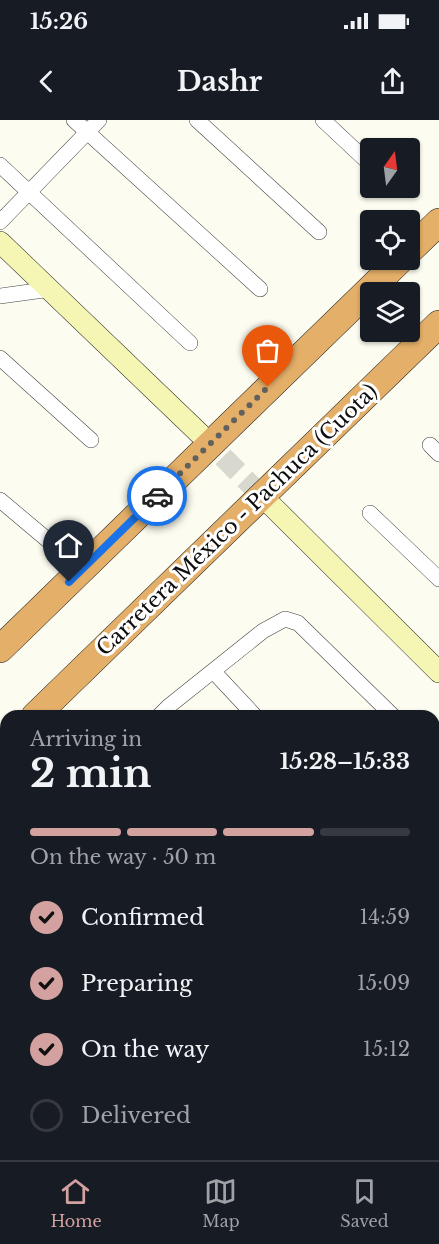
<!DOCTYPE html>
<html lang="en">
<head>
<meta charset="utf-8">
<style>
  body { margin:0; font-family:"Libre Baskerville",serif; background:#242831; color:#f1f3f6; height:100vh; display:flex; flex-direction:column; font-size:22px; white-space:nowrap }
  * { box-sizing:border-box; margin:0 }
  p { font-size:20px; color:#9ea1a6 }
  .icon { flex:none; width:33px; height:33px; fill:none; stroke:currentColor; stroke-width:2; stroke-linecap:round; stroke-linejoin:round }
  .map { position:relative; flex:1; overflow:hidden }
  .details { position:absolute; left:0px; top:590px; width:440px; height:452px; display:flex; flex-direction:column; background:#171b24; border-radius:18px 18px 0 0; box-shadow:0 2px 4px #0004 }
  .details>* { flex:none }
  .needle { width:39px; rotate:14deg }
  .buttons { position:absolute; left:360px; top:18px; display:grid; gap:12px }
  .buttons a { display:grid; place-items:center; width:60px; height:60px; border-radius:6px; background:#171b24; box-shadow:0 2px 4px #0004; font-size:30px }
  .pin { position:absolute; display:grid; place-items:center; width:51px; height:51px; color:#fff; margin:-62px -26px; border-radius:50% 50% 50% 0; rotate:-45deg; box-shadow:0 0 6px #0007 }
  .pin .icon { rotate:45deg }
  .courier { position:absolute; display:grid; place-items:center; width:60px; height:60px; margin:-30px; border:4px solid #1a73e8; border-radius:50%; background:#fff; color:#222; box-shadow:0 2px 8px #0007 }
  .headline em { font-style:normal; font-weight:700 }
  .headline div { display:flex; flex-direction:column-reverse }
  .headline { display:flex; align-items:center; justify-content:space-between; height:102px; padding:0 30px }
  h1 { font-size:39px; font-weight:700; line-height:45px }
  .bar { display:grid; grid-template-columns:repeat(4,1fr); gap:9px 6px; align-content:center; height:72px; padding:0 30px }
  .bar i { height:8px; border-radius:4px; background:#363941 }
  .bar .current { background:#d3a19f }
  .bar p { grid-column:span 4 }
  ol { padding:0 30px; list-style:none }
  li { display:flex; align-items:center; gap:18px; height:66px }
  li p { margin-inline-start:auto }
  li .icon { padding:6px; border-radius:50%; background:#d3a19f; color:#111; stroke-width:4 }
  li:last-child { color:#9ea1a6 }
  li i { width:33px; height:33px; border:3px solid #363941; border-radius:50% }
  .status { display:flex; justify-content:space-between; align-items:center; height:42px; padding:0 30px; background:#171b24; direction:ltr }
  .status svg { height:16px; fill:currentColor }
  header { display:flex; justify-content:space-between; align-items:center; height:78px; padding:0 30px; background:#171b24; font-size:27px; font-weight:700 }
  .tab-bar { display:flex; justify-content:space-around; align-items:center; height:84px; border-top:2px solid #363941; background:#171b24; font-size:16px; color:#9ea1a6 }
  .tab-bar a { display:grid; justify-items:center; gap:3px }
  .tab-bar .current { color:#d3a19f }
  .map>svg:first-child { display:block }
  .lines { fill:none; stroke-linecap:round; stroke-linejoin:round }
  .secondary-tunnel { stroke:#d9d8cf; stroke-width:21; stroke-dasharray:21 10; stroke-linecap:butt }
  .street-casing { stroke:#414141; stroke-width:16 }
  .secondary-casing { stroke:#303030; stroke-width:22 }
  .highway-casing { stroke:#1f1f1f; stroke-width:28 }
  .street { stroke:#fff; stroke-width:15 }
  .secondary { stroke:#f6f6b4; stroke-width:21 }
  .highway { stroke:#e4af69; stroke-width:27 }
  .done { stroke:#62615d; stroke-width:6; stroke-dasharray:0 10.8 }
  .route { stroke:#1a73e8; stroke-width:8 }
  .labels { text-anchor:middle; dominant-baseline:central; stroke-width:6; stroke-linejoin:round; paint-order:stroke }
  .street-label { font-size:21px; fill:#0e0e0e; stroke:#fff }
</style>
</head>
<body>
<div class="status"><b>15:26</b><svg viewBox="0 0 49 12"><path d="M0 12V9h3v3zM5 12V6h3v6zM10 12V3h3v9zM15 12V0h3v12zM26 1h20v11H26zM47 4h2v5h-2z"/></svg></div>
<header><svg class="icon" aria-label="back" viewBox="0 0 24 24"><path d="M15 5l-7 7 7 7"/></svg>Dashr<svg class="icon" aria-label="share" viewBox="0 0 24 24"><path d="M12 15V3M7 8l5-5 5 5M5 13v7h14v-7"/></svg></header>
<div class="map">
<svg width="439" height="1040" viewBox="0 0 439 1040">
  <rect width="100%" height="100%" fill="#fdfcf1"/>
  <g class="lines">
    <path class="secondary-tunnel" d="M201,315l64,64"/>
    <g class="street-casing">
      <path id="street" d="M74,0l186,169
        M197,0l122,112
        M323,0l47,44
        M0,45l190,178
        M0,102l99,-102
        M0,176l51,-7
        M0,238l91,82
        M430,325l9,9
        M0,380l50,42
        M370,393l69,66
        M213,551l42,45
        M159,596l10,-10 94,-75 22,-12 13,4 95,93
        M434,634l5,6
        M434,676l5,-5
        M0,755l6,-5
        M434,809l5,-5
        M0,898l6,-6
        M76,1035l6,5
        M252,1035l6,5
        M427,1035l6,5
        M9,1040l4,-5
        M282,1040l5,-5"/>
    </g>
    <g class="secondary-casing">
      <path id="secondary" d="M0,122l200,192
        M265,379l174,173"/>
    </g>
    <g class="highway-casing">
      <path id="highway" d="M410,130l29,-28
        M0,529l400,-389
        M35,596l404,-392
        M0,629l6,-5"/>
    </g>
    <use href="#street" class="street"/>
    <use href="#secondary" class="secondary"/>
    <use href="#highway" class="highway"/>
  </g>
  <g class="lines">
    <path class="done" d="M157,376l111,-109"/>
    <path class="route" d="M69,462l88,-86"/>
  </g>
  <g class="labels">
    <g class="street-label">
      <text transform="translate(237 400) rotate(-44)">Carretera México - Pachuca (Cuota)</text>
    </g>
  </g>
</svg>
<div class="buttons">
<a><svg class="needle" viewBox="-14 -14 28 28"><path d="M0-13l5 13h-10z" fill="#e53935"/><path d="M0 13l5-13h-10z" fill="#9ea1a6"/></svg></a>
<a><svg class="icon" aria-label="locate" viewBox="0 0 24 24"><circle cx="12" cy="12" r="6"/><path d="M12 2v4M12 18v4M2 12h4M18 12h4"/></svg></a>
<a><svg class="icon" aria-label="layers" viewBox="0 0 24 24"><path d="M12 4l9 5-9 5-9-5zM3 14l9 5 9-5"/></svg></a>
</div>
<div class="pin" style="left:268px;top:267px;background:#ea580c"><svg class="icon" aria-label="bag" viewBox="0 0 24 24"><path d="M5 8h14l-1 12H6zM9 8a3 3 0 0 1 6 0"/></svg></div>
<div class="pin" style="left:69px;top:462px;background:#1f2937"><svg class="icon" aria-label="home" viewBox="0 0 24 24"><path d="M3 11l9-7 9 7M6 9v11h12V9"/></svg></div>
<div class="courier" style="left:157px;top:376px"><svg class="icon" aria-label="car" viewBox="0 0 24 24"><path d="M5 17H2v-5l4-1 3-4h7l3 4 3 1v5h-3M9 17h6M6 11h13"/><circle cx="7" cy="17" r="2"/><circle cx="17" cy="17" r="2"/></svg></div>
<section class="details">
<div class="headline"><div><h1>2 min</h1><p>Arriving in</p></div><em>15:28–15:33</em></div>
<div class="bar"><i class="current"></i><i class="current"></i><i class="current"></i><i></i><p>On the way · 50 m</p></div>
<ol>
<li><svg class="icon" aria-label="check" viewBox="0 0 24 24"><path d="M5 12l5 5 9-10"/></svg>Confirmed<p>14:59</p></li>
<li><svg class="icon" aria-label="check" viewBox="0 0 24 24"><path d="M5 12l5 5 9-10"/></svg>Preparing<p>15:09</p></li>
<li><svg class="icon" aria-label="check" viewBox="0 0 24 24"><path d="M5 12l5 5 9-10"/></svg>On the way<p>15:12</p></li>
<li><i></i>Delivered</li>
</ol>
</section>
</div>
<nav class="tab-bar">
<a class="current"><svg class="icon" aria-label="home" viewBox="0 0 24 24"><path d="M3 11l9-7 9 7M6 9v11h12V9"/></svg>Home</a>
<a><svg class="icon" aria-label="map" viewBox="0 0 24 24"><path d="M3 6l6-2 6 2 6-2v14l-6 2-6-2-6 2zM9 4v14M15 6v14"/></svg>Map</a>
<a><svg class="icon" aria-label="saved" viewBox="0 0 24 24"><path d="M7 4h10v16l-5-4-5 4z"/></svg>Saved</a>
</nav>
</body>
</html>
